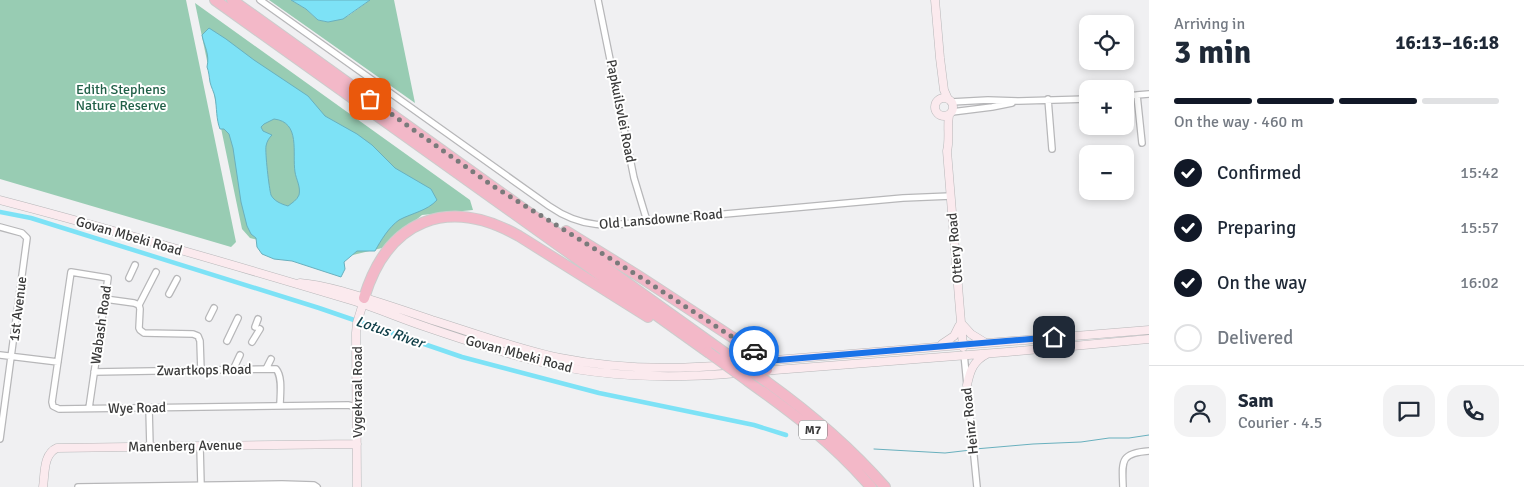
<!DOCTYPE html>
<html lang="en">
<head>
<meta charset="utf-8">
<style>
  body { margin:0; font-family:Signika,sans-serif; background:#f2f2f3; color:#1f2937; height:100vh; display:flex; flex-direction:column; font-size:19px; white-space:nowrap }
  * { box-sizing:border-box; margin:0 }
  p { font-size:16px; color:#747a83 }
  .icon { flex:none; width:28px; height:28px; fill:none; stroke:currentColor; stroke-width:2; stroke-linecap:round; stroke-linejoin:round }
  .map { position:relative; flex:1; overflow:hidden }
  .sheet { display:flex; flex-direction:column; background:#fff; width:375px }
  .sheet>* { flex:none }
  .tools { position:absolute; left:1079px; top:15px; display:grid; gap:10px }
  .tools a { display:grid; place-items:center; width:55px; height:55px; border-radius:10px; background:#fff; box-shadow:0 2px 8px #0003; font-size:25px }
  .pin { position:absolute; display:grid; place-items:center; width:42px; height:42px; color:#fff; margin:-21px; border-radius:10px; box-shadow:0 2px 8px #0006 }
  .courier { position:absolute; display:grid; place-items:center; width:50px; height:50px; margin:-25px; border:4px solid #1a73e8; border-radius:50%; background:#fff; color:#222; box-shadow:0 1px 6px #0007 }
  .headline em { font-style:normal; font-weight:700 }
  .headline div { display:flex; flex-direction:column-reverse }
  .headline { display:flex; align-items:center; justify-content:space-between; height:85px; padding:0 25px }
  h1 { font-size:32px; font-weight:700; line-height:38px }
  .bar { display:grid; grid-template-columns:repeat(4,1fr); gap:8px 5px; align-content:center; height:60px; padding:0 25px }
  .bar i { height:6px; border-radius:4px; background:#e0e1e3 }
  .bar .active { background:#111827 }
  .bar p { grid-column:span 4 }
  .line { display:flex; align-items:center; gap:12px; padding:0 25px; border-top:1px solid #e0e1e3 }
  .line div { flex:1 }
  .round { display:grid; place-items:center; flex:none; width:52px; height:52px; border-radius:15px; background:#f2f2f3 }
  ol { padding:0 25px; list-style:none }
  li { display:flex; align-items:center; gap:15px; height:55px }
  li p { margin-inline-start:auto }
  li .icon { padding:5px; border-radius:50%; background:#111827; color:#fff; stroke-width:4 }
  li:last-child { color:#747a83 }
  li i { width:28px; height:28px; border:2px solid #e0e1e3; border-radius:50% }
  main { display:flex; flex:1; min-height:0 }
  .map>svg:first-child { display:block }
  .green { fill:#98ccb3 }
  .water { fill:#7de2f6; stroke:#69b0be; fill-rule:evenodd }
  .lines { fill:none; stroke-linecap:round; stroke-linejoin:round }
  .stream { stroke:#69b0be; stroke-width:1 }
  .canal { stroke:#7de2f6; stroke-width:4.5 }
  .street-casing { stroke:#b7b7b9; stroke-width:8 }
  .secondary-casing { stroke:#b7b7b9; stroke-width:9 }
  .highway-casing { stroke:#ccc; stroke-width:12 }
  .street { stroke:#fff; stroke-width:5.5 }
  .secondary { stroke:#fbeaee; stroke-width:8 }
  .highway { stroke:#f3b8c8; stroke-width:10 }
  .highway-bridge-casing { stroke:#ccc; stroke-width:12; stroke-linecap:butt }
  .highway-bridge { stroke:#f3b8c8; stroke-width:10 }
  .done { stroke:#7a7a7b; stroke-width:5; stroke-dasharray:0 9 }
  .route { stroke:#1a73e8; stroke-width:6 }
  .labels { text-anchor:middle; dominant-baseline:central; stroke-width:4; stroke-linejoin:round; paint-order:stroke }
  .shield { fill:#fff; stroke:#767676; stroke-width:1 }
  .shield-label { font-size:12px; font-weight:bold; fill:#3b3b3b }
  .park-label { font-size:14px; fill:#216048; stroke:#fff }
  .street-label { font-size:14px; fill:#3b3b3b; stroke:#fff }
  .water-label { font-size:15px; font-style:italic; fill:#103f48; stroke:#fff }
</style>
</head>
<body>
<main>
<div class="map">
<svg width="1149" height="487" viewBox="0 0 1149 487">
  <rect width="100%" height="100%" fill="#f0f0f2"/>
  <path class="green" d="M0,0h186l50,242 -5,5 -231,-68z
    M269,0h22l15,9 12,11 10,2 20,-6 22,-16h24l21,103z
    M195,3l275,197 3,10 -51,5 -40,33 -50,12 -82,-22 -8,-9z"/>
  <path class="water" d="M291,0h79l-27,19 -15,3 -10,-2 -12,-11z
    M209,28l17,11 28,21 54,36 17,20 32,18 15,11 23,23 36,21 6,11c-10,11 -25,13 -38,20 -10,7 -18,20 -24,31h-18l-13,11 1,7 -4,8 -49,-16 -18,-2 -12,-5 -5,-7 -1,-9 -5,-4 -4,-8 -6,-24 -8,-54 -4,-14 -5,-5h-4c-4,-10 -3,-21 -5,-32 -1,-5 -4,-10 -5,-15 -1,-6 -1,-10 -3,-15 3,-13 -3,-21 -5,-32zM274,119c27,3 18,34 21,53 1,7 6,15 4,23 -2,5 -7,8 -11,11 -7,-2 -14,-5 -17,-11 -2,-7 -6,-42 -5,-49 1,-5 3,-8 6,-11l-9,-4 -2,-4 3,-3z"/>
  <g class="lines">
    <path class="stream" d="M874,449l71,4 26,-3
      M975,449l58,-5 48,-2 28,-4h20l20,-3"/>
    <path class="canal" d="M0,212l31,6 288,90 143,49 137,36 155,32 32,10"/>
    <g class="street-casing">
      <path id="street" d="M260,0l289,206c33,23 60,21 98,15l256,-23 48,-2
        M598,0l36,178 13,43
        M1137,95l5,48
        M1125,96l24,-2
        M1048,99l4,50
        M951,102l37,-2 31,1 69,-2
        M952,112l40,-5 20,-4
        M0,227l22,6 5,5 -27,201
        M129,278l6,-13
        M169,294l8,-15
        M105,299l29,4 5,2 1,4 -1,19 1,2 4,3 49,1 5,2 2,5 1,30
        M139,305l17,-33
        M209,318l5,-10
        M255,327l3,-8
        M227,341l11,-23
        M252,342l8,-13
        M964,354l13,133
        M0,355l58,7
        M266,369l5,-10
        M233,370l7,-15
        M94,372l182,-3c7,8 4,26 4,37
        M89,408l19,-130 -37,-6 -19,130 1,4 6,3 289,-4 9,2
        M149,408l1,39
        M200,446l1,39
        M78,487l204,-3 32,1 3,2
        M1123,487c-1,-26 -3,-34 26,-36"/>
    </g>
    <g class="secondary-casing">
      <path id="secondary" d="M935,0l5,58 4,32 4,9
        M935 107a9 9 0 1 1 18 0a9 9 0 1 1-18 0Z
        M949,115c-2,12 1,24 -2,36l16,196
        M0,200c119,31 237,66 354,101 25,8 48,18 72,26 35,12 71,24 107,33 67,18 136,19 205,13
        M300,283c16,1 30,5 45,9 29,8 58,18 87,28 42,13 85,29 128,38 55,11 111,12 167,7
        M961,323l10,11 13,8
        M942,344l12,-8 5,-10
        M738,363l411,-33
        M750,372l257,-20 142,-13
        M967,385c3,-14 6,-24 20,-31
        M43,487c2,-13 0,-33 14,-39l300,-4
        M357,487l-1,-154 1,-10 7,-23"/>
    </g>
    <g class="highway-casing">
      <path id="highway" d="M215,0l493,352
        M232,0l493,353
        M566,231l71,44 124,81 5,5 1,9
        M364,298c24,-79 84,-102 155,-62l129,81
        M748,381c46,33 85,62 123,106
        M767,382c43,31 83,65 118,105"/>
    </g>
    <use href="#street" class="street"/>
    <use href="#secondary" class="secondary"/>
    <use href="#highway" class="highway"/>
    <g class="highway-bridge-casing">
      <path id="highway-bridge" d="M708,352l40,29
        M725,353l42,29"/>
    </g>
    <use href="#highway-bridge" class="highway-bridge"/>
  </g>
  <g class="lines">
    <path class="done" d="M370,99l123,87 144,89 117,76"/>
    <path class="route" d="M754,351l12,10 288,-24"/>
  </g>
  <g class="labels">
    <rect class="shield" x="799" y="420.5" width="28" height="19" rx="4"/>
    <g class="shield-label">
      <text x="813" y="430">M7</text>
    </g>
    <g class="park-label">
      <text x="121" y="89">Edith Stephens<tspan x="121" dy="16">Nature Reserve</tspan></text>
    </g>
    <g class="street-label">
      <text transform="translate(621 111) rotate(79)">Papkuilsvlei Road</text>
      <text transform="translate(661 219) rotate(-5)">Old Lansdowne Road</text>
      <text transform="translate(129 236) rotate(16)">Govan Mbeki Road</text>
      <text transform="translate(955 248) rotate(-95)">Ottery Road</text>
      <text transform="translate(18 309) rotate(-83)">1st Avenue</text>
      <text transform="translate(101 325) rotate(-82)">Wabash Road</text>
      <text transform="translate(519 354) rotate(15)">Govan Mbeki Road</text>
      <text transform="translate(204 370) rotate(-1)">Zwartkops Road</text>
      <text transform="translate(357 392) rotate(-90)">Vygekraal Road</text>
      <text transform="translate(137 408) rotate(-1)">Wye Road</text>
      <text transform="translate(970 421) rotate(-96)">Heinz Road</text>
      <text transform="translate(185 446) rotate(-1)">Manenberg Avenue</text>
    </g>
    <g class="water-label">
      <text transform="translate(390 332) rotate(19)">Lotus River</text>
    </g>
  </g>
</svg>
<div class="tools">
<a><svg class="icon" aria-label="locate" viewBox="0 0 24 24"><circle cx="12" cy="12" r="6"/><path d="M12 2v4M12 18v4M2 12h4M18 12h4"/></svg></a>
<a>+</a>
<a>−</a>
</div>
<div class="pin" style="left:370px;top:99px;background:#ea580c"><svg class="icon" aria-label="bag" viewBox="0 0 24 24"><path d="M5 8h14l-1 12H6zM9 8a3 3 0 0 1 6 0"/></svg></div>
<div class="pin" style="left:1054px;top:337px;background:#1f2937"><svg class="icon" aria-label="home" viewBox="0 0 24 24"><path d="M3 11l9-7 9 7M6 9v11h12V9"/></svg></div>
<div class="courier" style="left:754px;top:351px"><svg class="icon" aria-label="car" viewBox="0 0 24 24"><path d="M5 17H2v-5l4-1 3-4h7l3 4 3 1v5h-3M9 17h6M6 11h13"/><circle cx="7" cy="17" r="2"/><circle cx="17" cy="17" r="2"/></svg></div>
</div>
<section class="sheet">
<div class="headline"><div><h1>3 min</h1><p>Arriving in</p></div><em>16:13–16:18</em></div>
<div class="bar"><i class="active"></i><i class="active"></i><i class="active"></i><i></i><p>On the way · 460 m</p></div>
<ol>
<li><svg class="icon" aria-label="check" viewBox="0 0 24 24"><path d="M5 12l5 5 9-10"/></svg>Confirmed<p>15:42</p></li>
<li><svg class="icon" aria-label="check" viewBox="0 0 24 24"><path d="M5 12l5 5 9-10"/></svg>Preparing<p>15:57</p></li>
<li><svg class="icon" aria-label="check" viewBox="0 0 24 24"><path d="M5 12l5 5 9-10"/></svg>On the way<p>16:02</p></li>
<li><i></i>Delivered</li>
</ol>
<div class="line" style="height:90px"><a class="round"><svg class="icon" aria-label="person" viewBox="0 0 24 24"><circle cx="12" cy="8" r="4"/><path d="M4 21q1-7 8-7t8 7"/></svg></a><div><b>Sam</b><p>Courier · 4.5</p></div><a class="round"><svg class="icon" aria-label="chat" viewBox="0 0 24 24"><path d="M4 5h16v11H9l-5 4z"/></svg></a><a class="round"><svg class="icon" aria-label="phone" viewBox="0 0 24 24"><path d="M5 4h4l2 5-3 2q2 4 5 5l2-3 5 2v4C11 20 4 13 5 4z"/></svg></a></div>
</section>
</main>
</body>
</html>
